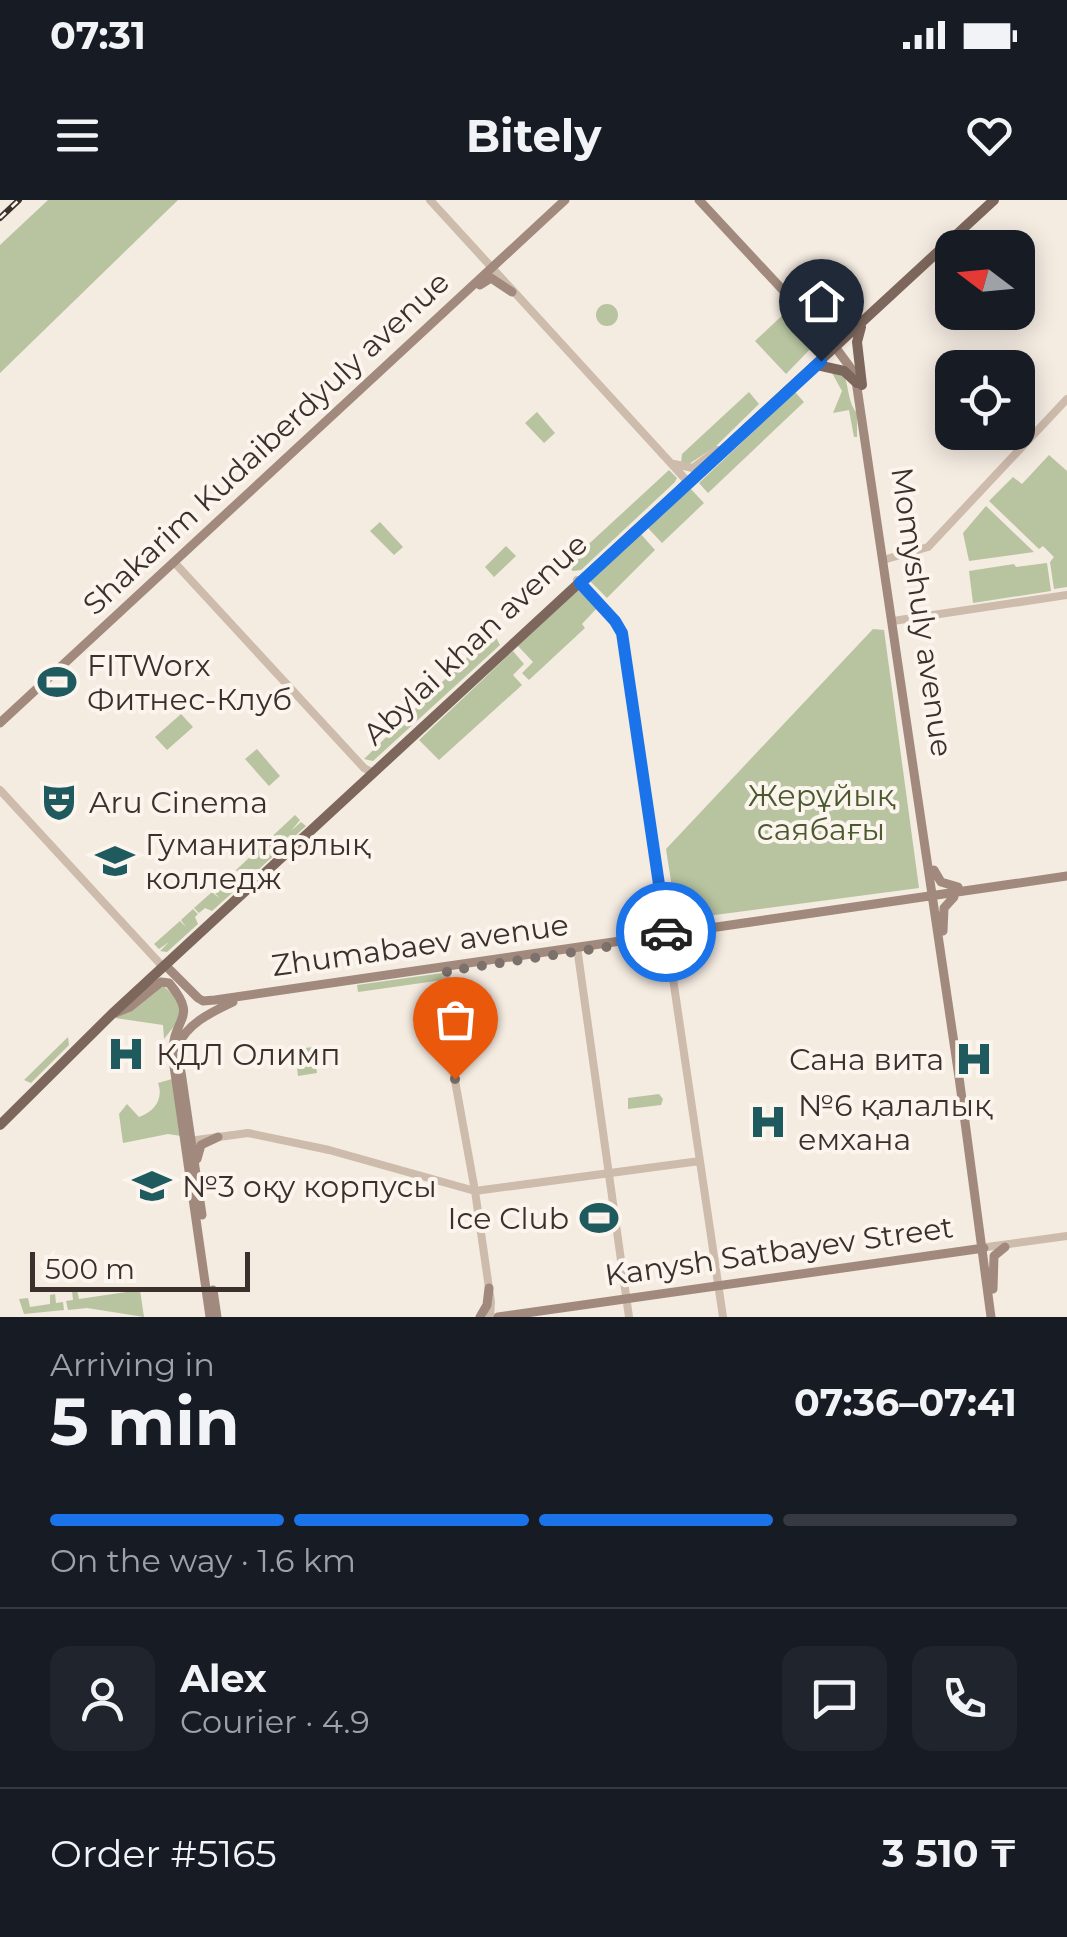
<!DOCTYPE html>
<html lang="en">
<head>
<meta charset="utf-8">
<style>
  body { margin:0; font-family:Montserrat,sans-serif; background:#20242c; color:#f1f3f6; height:100vh; display:flex; flex-direction:column; font-size:38px; white-space:nowrap }
  * { box-sizing:border-box; margin:0 }
  p { font-size:32px; color:#9ea1a6 }
  .icon { flex:none; width:55px; height:55px; fill:none; stroke:currentColor; stroke-width:2; stroke-linecap:round; stroke-linejoin:round }
  .map { position:relative; height:1117px; overflow:hidden }
  .details { display:flex; flex-direction:column; background:#171b24; flex:1 }
  .details>* { flex:none }
  .needle { width:65px; rotate:286deg }
  .buttons { position:absolute; left:935px; top:30px; display:grid; gap:20px }
  .buttons a { display:grid; place-items:center; width:100px; height:100px; border-radius:20px; background:#171b24; box-shadow:0 5px 25px #0003; font-size:50px }
  .scale { position:absolute; left:30px; bottom:25px; width:220px; box-sizing:border-box; padding-left:10px; border:5px solid #3b302b; border-top:0; font-size:28px; line-height:35px; white-space:nowrap; color:#3b302b; -webkit-text-stroke:8px #fbf5ee; paint-order:stroke }
  .pin { position:absolute; display:grid; place-items:center; width:85px; height:85px; color:#fff; margin:-102px -42px; border-radius:50% 50% 50% 0; rotate:-45deg; box-shadow:0 0 10px #0007 }
  .pin .icon { rotate:45deg }
  .courier { position:absolute; display:grid; place-items:center; width:100px; height:100px; margin:-50px; border:8px solid #1a73e8; border-radius:50%; background:#fff; color:#222; box-shadow:0 2px 12px #0007 }
  .head em { font-style:normal; font-weight:700 }
  .head div { display:flex; flex-direction:column-reverse }
  .head { display:flex; align-items:center; justify-content:space-between; height:170px; padding:0 50px }
  h1 { font-size:65px; font-weight:700; line-height:75px }
  .bar { display:grid; grid-template-columns:repeat(4,1fr); gap:15px 10px; align-content:center; height:120px; padding:0 50px }
  .bar i { height:12px; border-radius:8px; background:#363941 }
  .bar .on { background:#1a73e8 }
  .bar p { grid-column:span 4 }
  .line { display:flex; align-items:center; gap:25px; padding:0 50px; border-top:2px solid #363941 }
  .line div { flex:1 }
  .round { display:grid; place-items:center; flex:none; width:105px; height:105px; border-radius:20px; background:#20242c }
  .status { display:flex; justify-content:space-between; align-items:center; height:70px; padding:0 50px; background:#171b24; direction:ltr }
  .status svg { height:28px; fill:currentColor }
  header { display:flex; justify-content:space-between; align-items:center; height:130px; padding:0 50px; background:#171b24; font-size:45px; font-weight:700 }
  .map>svg:first-child { display:block }
  .green { fill:#b8c4a0 }
  .lines { fill:none; stroke-linecap:round; stroke-linejoin:round }
  .tertiary { stroke:#cdbbac; stroke-width:8 }
  .secondary { stroke:#a18a7d; stroke-width:9 }
  .primary { stroke:#7d675c; stroke-width:10 }
  .rail-casing { stroke:#3b302b; stroke-width:6 }
  .rail { stroke:#fbf5ee; stroke-width:2.5; stroke-dasharray:8; stroke-linecap:butt }
  .done { stroke:#7c716b; stroke-width:10; stroke-dasharray:0 18 }
  .route { stroke:#1a73e8; stroke-width:12 }
  .labels { text-anchor:middle; dominant-baseline:central; stroke-width:8; stroke-linejoin:round; paint-order:stroke }
  .street-label { font-size:30px; fill:#3b302b; stroke:#fbf5ee }
  .poi-label { font-size:30px; fill:#3b302b; stroke:#fbf5ee; text-anchor:start }
  .park-label { font-size:30px; fill:#4a5a2e; stroke:#fbf5ee }
</style>
</head>
<body>
<div class="status"><b>07:31</b><svg viewBox="0 0 49 12"><path d="M0 12V9h3v3zM5 12V6h3v6zM10 12V3h3v9zM15 12V0h3v12zM26 1h20v11H26zM47 4h2v5h-2z"/></svg></div>
<header><svg class="icon" aria-label="menu" viewBox="0 0 24 24"><path d="M4 6h16M4 12h16M4 18h16"/></svg>Bitely<svg class="icon" aria-label="heart" viewBox="0 0 24 24"><path d="M12 20l-8-8c-3-5 5-10 8-4 3-6 11-1 8 4z"/></svg></header>
<div class="map">
<svg width="1067" height="1117" viewBox="0 0 1067 1117">
  <rect width="100%" height="100%" fill="#f4ebe1"/>
  <path class="green" d="M48,0h130l-178,173v-128z
    M596 115a11 11 0 1 1 22 0a11 11 0 1 1-22 0Z
    M790,108l30,31 -34,35 -31,-33z
    M832,173l12,2c5,12 4,29 13,38v24h-3l-5,-27 -16,3 9,-22z
    M749,192l10,12 -44,43 -26,17 -8,-1 1,-9z
    M795,192l9,10 -96,91 -9,-10z
    M537,212l18,21 -11,10 -19,-20z
    M1049,255l18,16v116l-13,2 -4,-27 4,-5 -11,-11 -4,3 -50,-48 24,-24 9,7z
    M669,270l8,8 -2,4 -94,88 -8,1 -7,-6z
    M689,287l15,16 -42,40 -15,-16z
    M986,306l48,46 -65,9 -6,-28z
    M380,322l23,25 -9,8 -24,-24z
    M639,332l16,18 -48,48 -17,-17z
    M506,346l10,10 -22,21 -9,-10z
    M1047,363l4,28 -78,12 -4,-32 45,-7 2,3z
    M580,388l17,20 -15,16 3,4 -56,52 -7,-7 11,-11 -15,-16z
    M873,429l11,1 35,258 -242,32 -11,-71z
    M493,432l7,13 -127,116 -9,-2z
    M513,451l11,13 -11,11 9,10 -83,75 -20,-20z
    M181,514l12,13 -26,23 -12,-13z
    M257,549l23,27 -11,10 -24,-27z
    M295,615l5,5 -9,11 10,-9 5,4 -60,55 -10,-11z
    M232,674l9,11 -29,26 -7,-3 -6,5 -5,-5 18,-16 7,6 -6,-8z
    M193,709l5,5 -3,3 3,7 -31,28 -7,-1 9,-9 -10,7 -5,-5 26,-23 6,6 -5,-7z
    M442,773l1,7 -85,12 -1,-7z
    M161,784l21,18 -3,18 -15,19 -1,-14 -48,-7z
    M68,837l1,8 -38,38 -7,-3z
    M314,847l3,26 -19,3 -3,-27z
    M172,879l9,57 -13,-2 -45,9 -4,-29 8,-10 12,13c15,-5 25,-18 19,-34z
    M659,894l4,5 -2,6 -33,4v-11z
    M77,1090l2,9 61,-9 4,27 -57,-9 -19,2 -2,-9 7,-1 -1,-9z
    M55,1094l1,9 7,-1 1,8 -40,4 -5,-15 9,-1 2,9 20,-3v-9z"/>
  <g class="lines">
    <path class="tertiary" d="M430,0l258,282
      M674,264l19,4 24,-18
      M883,360l45,-13 139,-148
      M174,362l190,206 9,5
      M577,380l38,41 7,12 45,301
      M893,421l174,-26
      M0,590l164,178
      M667,738l56,379
      M577,747l52,370
      M446,766l2,76 27,149 16,111 -1,15
      M189,941l59,-8 81,17 146,41 225,-30
      M987,1047l80,-11"/>
    <path class="secondary" d="M699,0l134,144 22,30 104,703 32,240
      M480,85l11,-7 21,14
      M0,523l565,-523
      M934,670l7,12 17,5
      M943,731l1,-23 10,-11
      M166,766l32,32 5,3 12,-1 852,-124
      M115,813l15,-6 31,-25 8,1c32,38 1,33 4,76l37,258
      M177,847c10,-24 35,-35 56,-45
      M181,872l21,143
      M197,959l4,-14 17,-8
      M993,1089l1,-33 11,-9
      M213,1090l4,27
      M480,1117l7,-12 2,-17
      M498,1117l486,-69"/>
    <path class="primary" d="M861,127l-4,15 5,43
      M817,165l27,6 13,12
      M0,925l112,-111 882,-814"/>
    <g class="rail-casing">
      <path id="rail" d="M0,18l19,-18"/>
    </g>
    <use href="#rail" class="rail"/>
  </g>
  <g class="lines">
    <path class="done" d="M455,879l-10,-70 2,-38 220,-33 -1,-6"/>
    <path class="route" d="M666,732l-44,-299 -7,-12 -35,-38 241,-222"/>
  </g>
  <defs>
    <g id="stadium-bare" transform="scale(3)"><path d="M0-5a6.5 5 0 1 0 0 10a6.5 5 0 1 0 0-10ZM-3.5-1.8h7v3.6h-7Z" fill="#1f5a5e" stroke="#fbf5ee" stroke-width="2.5" paint-order="stroke"/></g>
    <g id="theatre-bare" transform="scale(3)"><path d="M-5-5.5Q0-4 5-5.5V0Q5 5 0 6Q-5 5-5 0ZM-3.3-2.5H-1v1.5H-3.3ZM1-2.5H3.3v1.5H1ZM-2.8 1Q0 5.5 2.8 1Z" fill="#1f5a5e" stroke="#fbf5ee" stroke-width="2.5" paint-order="stroke"/></g>
    <g id="university-bare" transform="scale(3)"><path d="M0-5L7-2L0 1L-7-2ZM-4 1L0 2.5L4 1V4Q0 6-4 4Z" fill="#1f5a5e" stroke="#fbf5ee" stroke-width="2.5" paint-order="stroke"/></g>
    <g id="hospital-bare" transform="scale(3)"><path d="M-5-5h3v3.5h4V-5h3V5h-3V1.5h-4V5h-3Z" fill="#1f5a5e" stroke="#fbf5ee" stroke-width="2.5" paint-order="stroke"/></g>
  </defs>
  <g fill-rule="evenodd">
    <use href="#stadium-bare" x="57" y="482"/>
    <use href="#theatre-bare" x="59" y="602"/>
    <use href="#university-bare" x="115" y="661"/>
    <use href="#hospital-bare" x="126" y="854"/>
    <use href="#hospital-bare" x="974" y="859"/>
    <use href="#hospital-bare" x="768" y="922"/>
    <use href="#university-bare" x="152" y="986"/>
    <use href="#stadium-bare" x="599" y="1018"/>
  </g>
  <g class="labels">
    <g class="street-label">
      <text transform="translate(266 243) rotate(-43)">Shakarim Kudaiberdyuly avenue</text>
      <text transform="translate(922 412) rotate(82)">Momyshuly avenue</text>
      <text transform="translate(475 439) rotate(-43)">Abylai khan avenue</text>
      <text transform="translate(420 745) rotate(-8)">Zhumabaev avenue</text>
      <text transform="translate(779 1051) rotate(-8)">Kanysh Satbayev Street</text>
    </g>
    <g class="poi-label">
      <text x="87" y="465">FITWorx<tspan x="87" dy="34">Фитнес-Клуб</tspan></text>
      <text x="89" y="602">Aru Cinema</text>
      <text x="145" y="644">Гуманитарлық<tspan x="145" dy="34">колледж</tspan></text>
      <text x="156" y="854">КДЛ Олимп</text>
      <text x="944" y="859" text-anchor="end">Сана вита</text>
      <text x="798" y="905">№6 қалалық<tspan x="798" dy="34">емхана</tspan></text>
      <text x="182" y="986">№3 оқу корпусы</text>
      <text x="569" y="1018" text-anchor="end">Ice Club</text>
    </g>
    <g class="park-label">
      <text x="821" y="595">Жерұйық<tspan x="821" dy="34">саябағы</tspan></text>
    </g>
  </g>
</svg>
<div class="buttons">
<a><svg class="needle" viewBox="-14 -14 28 28"><path d="M0-13l5 13h-10z" fill="#e53935"/><path d="M0 13l5-13h-10z" fill="#9ea1a6"/></svg></a>
<a><svg class="icon" aria-label="locate" viewBox="0 0 24 24"><circle cx="12" cy="12" r="6"/><path d="M12 2v4M12 18v4M2 12h4M18 12h4"/></svg></a>
</div>
<div class="scale">500 m</div>
<div class="pin" style="left:455px;top:879px;background:#ea580c"><svg class="icon" aria-label="bag" viewBox="0 0 24 24"><path d="M5 8h14l-1 12H6zM9 8a3 3 0 0 1 6 0"/></svg></div>
<div class="pin" style="left:821px;top:161px;background:#1f2937"><svg class="icon" aria-label="home" viewBox="0 0 24 24"><path d="M3 11l9-7 9 7M6 9v11h12V9"/></svg></div>
<div class="courier" style="left:666px;top:732px"><svg class="icon" aria-label="car" viewBox="0 0 24 24"><path d="M5 17H2v-5l4-1 3-4h7l3 4 3 1v5h-3M9 17h6M6 11h13"/><circle cx="7" cy="17" r="2"/><circle cx="17" cy="17" r="2"/></svg></div>
</div>
<section class="details">
<div class="head"><div><h1>5 min</h1><p>Arriving in</p></div><em>07:36–07:41</em></div>
<div class="bar"><i class="on"></i><i class="on"></i><i class="on"></i><i></i><p>On the way · 1.6 km</p></div>
<div class="line" style="height:180px"><a class="round"><svg class="icon" aria-label="person" viewBox="0 0 24 24"><circle cx="12" cy="8" r="4"/><path d="M4 21q1-7 8-7t8 7"/></svg></a><div><b>Alex</b><p>Courier · 4.9</p></div><a class="round"><svg class="icon" aria-label="chat" viewBox="0 0 24 24"><path d="M4 5h16v11H9l-5 4z"/></svg></a><a class="round"><svg class="icon" aria-label="phone" viewBox="0 0 24 24"><path d="M5 4h4l2 5-3 2q2 4 5 5l2-3 5 2v4C11 20 4 13 5 4z"/></svg></a></div>
<div class="line" style="height:130px"><div>Order #5165</div><b>3 510 ₸</b></div>
</section>
</body>
</html>
